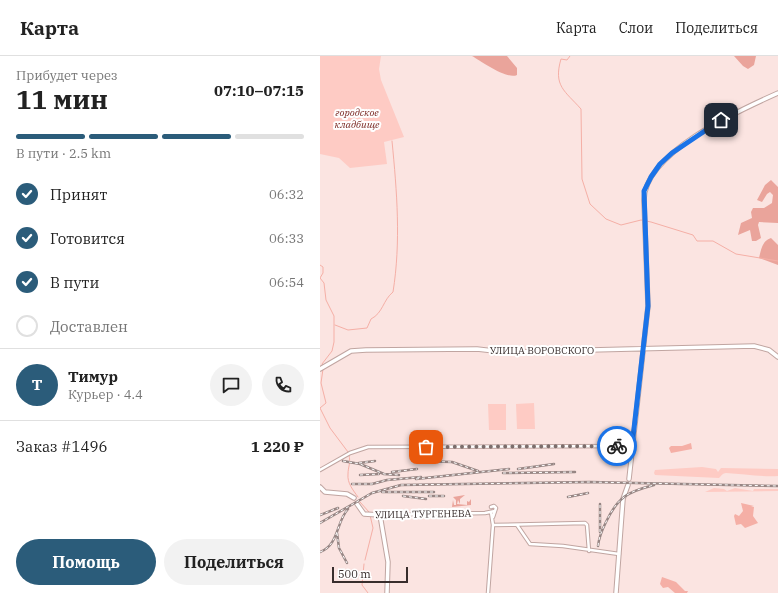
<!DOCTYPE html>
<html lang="ru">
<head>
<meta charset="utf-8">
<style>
  body { margin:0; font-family:"IBM Plex Serif",serif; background:#f2f2f2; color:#222; height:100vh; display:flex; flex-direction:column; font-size:15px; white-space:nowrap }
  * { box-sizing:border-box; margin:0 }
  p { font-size:13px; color:#767676 }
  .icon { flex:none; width:22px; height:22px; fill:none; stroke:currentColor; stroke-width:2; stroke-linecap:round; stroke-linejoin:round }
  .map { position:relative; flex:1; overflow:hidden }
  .sheet { display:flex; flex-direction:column; background:#fff; width:320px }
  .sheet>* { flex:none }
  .scale { position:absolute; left:12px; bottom:10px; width:76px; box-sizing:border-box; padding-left:4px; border:2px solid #382d2c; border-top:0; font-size:11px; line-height:14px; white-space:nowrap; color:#382d2c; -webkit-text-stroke:3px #fff; paint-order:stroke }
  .pin { position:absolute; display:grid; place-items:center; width:34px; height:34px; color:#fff; margin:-17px; border-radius:8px; box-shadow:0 2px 6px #0006 }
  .courier { position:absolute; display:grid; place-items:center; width:40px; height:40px; margin:-20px; border:3px solid #1a73e8; border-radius:50%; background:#fff; color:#222; box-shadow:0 1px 5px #0007 }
  .head em { font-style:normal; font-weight:700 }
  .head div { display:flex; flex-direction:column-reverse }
  .head { display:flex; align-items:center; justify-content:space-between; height:68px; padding:0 16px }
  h1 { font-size:26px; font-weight:700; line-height:30px }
  .bar { display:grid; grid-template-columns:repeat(4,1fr); gap:6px 4px; align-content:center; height:48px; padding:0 16px }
  .bar i { height:5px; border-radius:3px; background:#e0e0e0 }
  .bar .selected { background:#2b5c7a }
  .bar p { grid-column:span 4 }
  .line { display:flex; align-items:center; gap:10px; padding:0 16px; border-top:1px solid #e0e0e0 }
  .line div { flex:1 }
  .round { display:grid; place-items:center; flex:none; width:42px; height:42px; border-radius:21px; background:#f2f2f2 }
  ol { padding:0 16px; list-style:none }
  li { display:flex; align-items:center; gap:12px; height:44px }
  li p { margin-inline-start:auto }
  li .icon { padding:4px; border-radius:50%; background:#2b5c7a; color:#fff; stroke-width:4 }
  li:last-child { color:#767676 }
  li i { width:22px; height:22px; border:2px solid #e0e0e0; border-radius:50% }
  .primary-button { display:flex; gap:8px; margin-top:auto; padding:8px 16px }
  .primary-button a { flex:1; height:46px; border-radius:24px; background:#2b5c7a; color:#fff; font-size:16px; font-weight:700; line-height:46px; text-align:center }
  .primary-button a+a { background:#f2f2f2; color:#222 }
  header { display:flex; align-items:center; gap:24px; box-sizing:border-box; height:56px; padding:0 20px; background:#fff; border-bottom:1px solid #e0e0e0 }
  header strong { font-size:19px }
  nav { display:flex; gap:22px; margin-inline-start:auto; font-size:14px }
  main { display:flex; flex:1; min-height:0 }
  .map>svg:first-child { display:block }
  .green { fill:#fecbc4 }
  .forest { fill:#eaa49b }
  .water { fill:#f5afa6 }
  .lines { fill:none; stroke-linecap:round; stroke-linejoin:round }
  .stream { stroke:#f5afa6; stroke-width:1 }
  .secondary-casing { stroke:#c0a5a1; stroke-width:4.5 }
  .primary-casing { stroke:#c0a5a1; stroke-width:5.5 }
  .secondary { stroke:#fff; stroke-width:2.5 }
  .primary { stroke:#fff; stroke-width:3.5 }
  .rail-casing { stroke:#978684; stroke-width:2.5 }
  .rail { stroke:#fff; stroke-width:1; stroke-dasharray:3; stroke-linecap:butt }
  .done { stroke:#7c6d6b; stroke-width:4; stroke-dasharray:0 7.2 }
  .route { stroke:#1a73e8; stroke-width:5 }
  .labels { text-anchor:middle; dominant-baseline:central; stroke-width:4; stroke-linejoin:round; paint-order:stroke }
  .park-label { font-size:10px; font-style:italic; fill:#7a2923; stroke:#fff }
  .street-label { font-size:10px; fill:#382d2c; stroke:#fff }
</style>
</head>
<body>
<header>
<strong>Карта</strong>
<nav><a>Карта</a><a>Слои</a><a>Поделиться</a></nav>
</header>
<main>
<section class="sheet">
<div class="head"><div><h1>11 мин</h1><p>Прибудет через</p></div><em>07:10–07:15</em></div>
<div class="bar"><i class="selected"></i><i class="selected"></i><i class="selected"></i><i></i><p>В пути · 2.5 km</p></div>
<ol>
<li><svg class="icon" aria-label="check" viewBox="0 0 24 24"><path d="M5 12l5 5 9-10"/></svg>Принят<p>06:32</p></li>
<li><svg class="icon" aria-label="check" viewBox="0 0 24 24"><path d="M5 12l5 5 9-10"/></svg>Готовится<p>06:33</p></li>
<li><svg class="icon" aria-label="check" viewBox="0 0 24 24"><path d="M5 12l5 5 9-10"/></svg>В пути<p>06:54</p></li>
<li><i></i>Доставлен</li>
</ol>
<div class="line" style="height:72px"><b class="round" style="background:#2b5c7a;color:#fff">Т</b><div><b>Тимур</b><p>Курьер · 4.4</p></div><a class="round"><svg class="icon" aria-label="chat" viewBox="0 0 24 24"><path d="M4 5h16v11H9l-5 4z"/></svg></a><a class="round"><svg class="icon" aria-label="phone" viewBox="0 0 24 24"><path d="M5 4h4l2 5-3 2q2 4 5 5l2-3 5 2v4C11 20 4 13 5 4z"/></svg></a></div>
<div class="line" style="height:52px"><div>Заказ #1496</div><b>1 220 ₽</b></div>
<div class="primary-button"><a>Помощь</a><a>Поделиться</a></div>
</section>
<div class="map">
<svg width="458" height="537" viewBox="0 0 458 537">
  <rect width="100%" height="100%" fill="#fbe4e1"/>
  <path class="green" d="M0,0h61l-2,13 2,11 23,57 -20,5 3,22 -37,4 -11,-10 -19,-4z
    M214,347l1,26h-18l-1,-25z
    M168,348h18v26h-17z
    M382,411l14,2 2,3 3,-4 57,1v7c-17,1 -35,-2 -52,-3 -3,0 -5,3 -7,5l-64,-3 -1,-2 1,-3z
    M394,432l10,1 3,2 8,-3 18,3 1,-2h24v2l-73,1z"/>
  <path class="forest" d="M152,0h35l10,12v7c-10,5 -36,-14 -45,-19z
    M414,0h22l-2,9 -6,4 -5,-3z
    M451,124l7,7v36l-19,-1 -1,3 3,13 -5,3h-4l-2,-11 -12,5 3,-12 11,-5 -1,-6 2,-4h11l8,-5 1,-8 -3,-3 -3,2 -5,8 -5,-2 8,-15z
    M451,182l7,7v20l-19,-7c2,-8 3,-17 12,-20z
    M145,439l-5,4v5l-2,-4 -1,4 10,1v-4l2,1 2,-3v6l-19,2 1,-7 1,5h2v-5l-3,-3z"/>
  <path class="water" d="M371,387l1,6 -21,4 -2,-5 2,-2h11z
    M421,447l13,3 -3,1h3l-1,9 5,7 -13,5 -4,-4 -5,1 -2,-9 1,-2 4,2 4,-5z
    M342,521l14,5 9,9h3l-1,2h-12l-7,-6 -5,1 -3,-4z"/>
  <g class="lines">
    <path class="stream" d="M250,0l-3,4 -6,-1c-8,27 4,32 20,50l1,70 8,25 16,15 15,6 20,-5 10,2 42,13 4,6h16l23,13 42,7
      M0,209l3,2v6l-3,5 4,5 2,17 8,16v26l-2,9 -10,13 1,2
      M15,269l13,5 19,-2 4,-9c12,-6 12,-19 22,-27 8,-50 4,-100 -1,-151
      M0,352l6,-5 -5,-20 2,-14
      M0,352l10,20 18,24
      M29,399c2,8 -1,12 -1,19 -1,9 5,16 10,23
      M40,446l9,10
      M45,504l8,-32 -3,-13
      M44,508l-2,21 6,8"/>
    <g class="secondary-casing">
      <path id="secondary" d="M0,414l30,-17 18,-6 264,-1
        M171,451l3,-1 2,2 -3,9
        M60,459l105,-2 10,-2
        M173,469l92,-2 2,2 2,26
        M197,469l13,19 33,2 56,8
        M168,537l5,-68 -2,-13"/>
    </g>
    <g class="primary-casing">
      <path id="primary" d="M0,313l31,-18 15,-1 111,-1 26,3 251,-6 15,4 9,7
        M309,423l19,-173 -4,-105c-1,-48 96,-91 134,-108
        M0,431l5,5 22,2 7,4
        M37,448l7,10 16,1 8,47 -1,31
        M296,537l7,-94 5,-14"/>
    </g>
    <use href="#secondary" class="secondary"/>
    <use href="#primary" class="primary"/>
    <g class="rail-casing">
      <path id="rail" d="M23,405l17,3 24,10 15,1
        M98,405l34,1 26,9
        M39,407l16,-2
        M198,413l36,-5
        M72,416l25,-3
        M183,417l72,-1
        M40,419l19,-1
        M96,423l93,-10
        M32,428h20l15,-4 34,-3
        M62,436h52
        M83,440l23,3
        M109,440h15
        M248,441l20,-4
        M0,459l18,-7
        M0,467l52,-30 29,-8 189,-3 188,4
        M280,476v-28
        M17,477l2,15 8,15
        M278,490c1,-9 4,-16 8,-24 12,-25 21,-30 48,-37
        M0,496c19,-7 16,-30 28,-43"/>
    </g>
    <use href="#rail" class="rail"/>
  </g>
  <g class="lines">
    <path class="done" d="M106,391l191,-1"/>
    <path class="route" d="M297,390h15l16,-140 -4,-115 7,-14 9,-13 12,-11 49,-33"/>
  </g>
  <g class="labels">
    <g class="park-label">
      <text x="37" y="56">городское<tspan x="37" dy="12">кладбище</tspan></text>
    </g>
    <g class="street-label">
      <text x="222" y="294">УЛИЦА ВОРОВСКОГО</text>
      <text transform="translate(103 458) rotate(-1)">УЛИЦА ТУРГЕНЕВА</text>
    </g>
  </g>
</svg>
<div class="scale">500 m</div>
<div class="pin" style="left:106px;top:391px;background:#ea580c"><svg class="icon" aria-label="bag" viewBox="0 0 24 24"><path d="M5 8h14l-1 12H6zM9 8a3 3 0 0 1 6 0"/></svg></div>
<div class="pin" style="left:401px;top:64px;background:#1f2937"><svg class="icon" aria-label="home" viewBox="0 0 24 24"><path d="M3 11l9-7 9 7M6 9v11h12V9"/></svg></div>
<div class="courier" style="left:297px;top:390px"><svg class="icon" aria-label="bike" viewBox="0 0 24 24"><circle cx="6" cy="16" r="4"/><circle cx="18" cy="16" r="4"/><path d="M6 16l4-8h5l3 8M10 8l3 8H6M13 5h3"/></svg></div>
</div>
</main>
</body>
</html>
